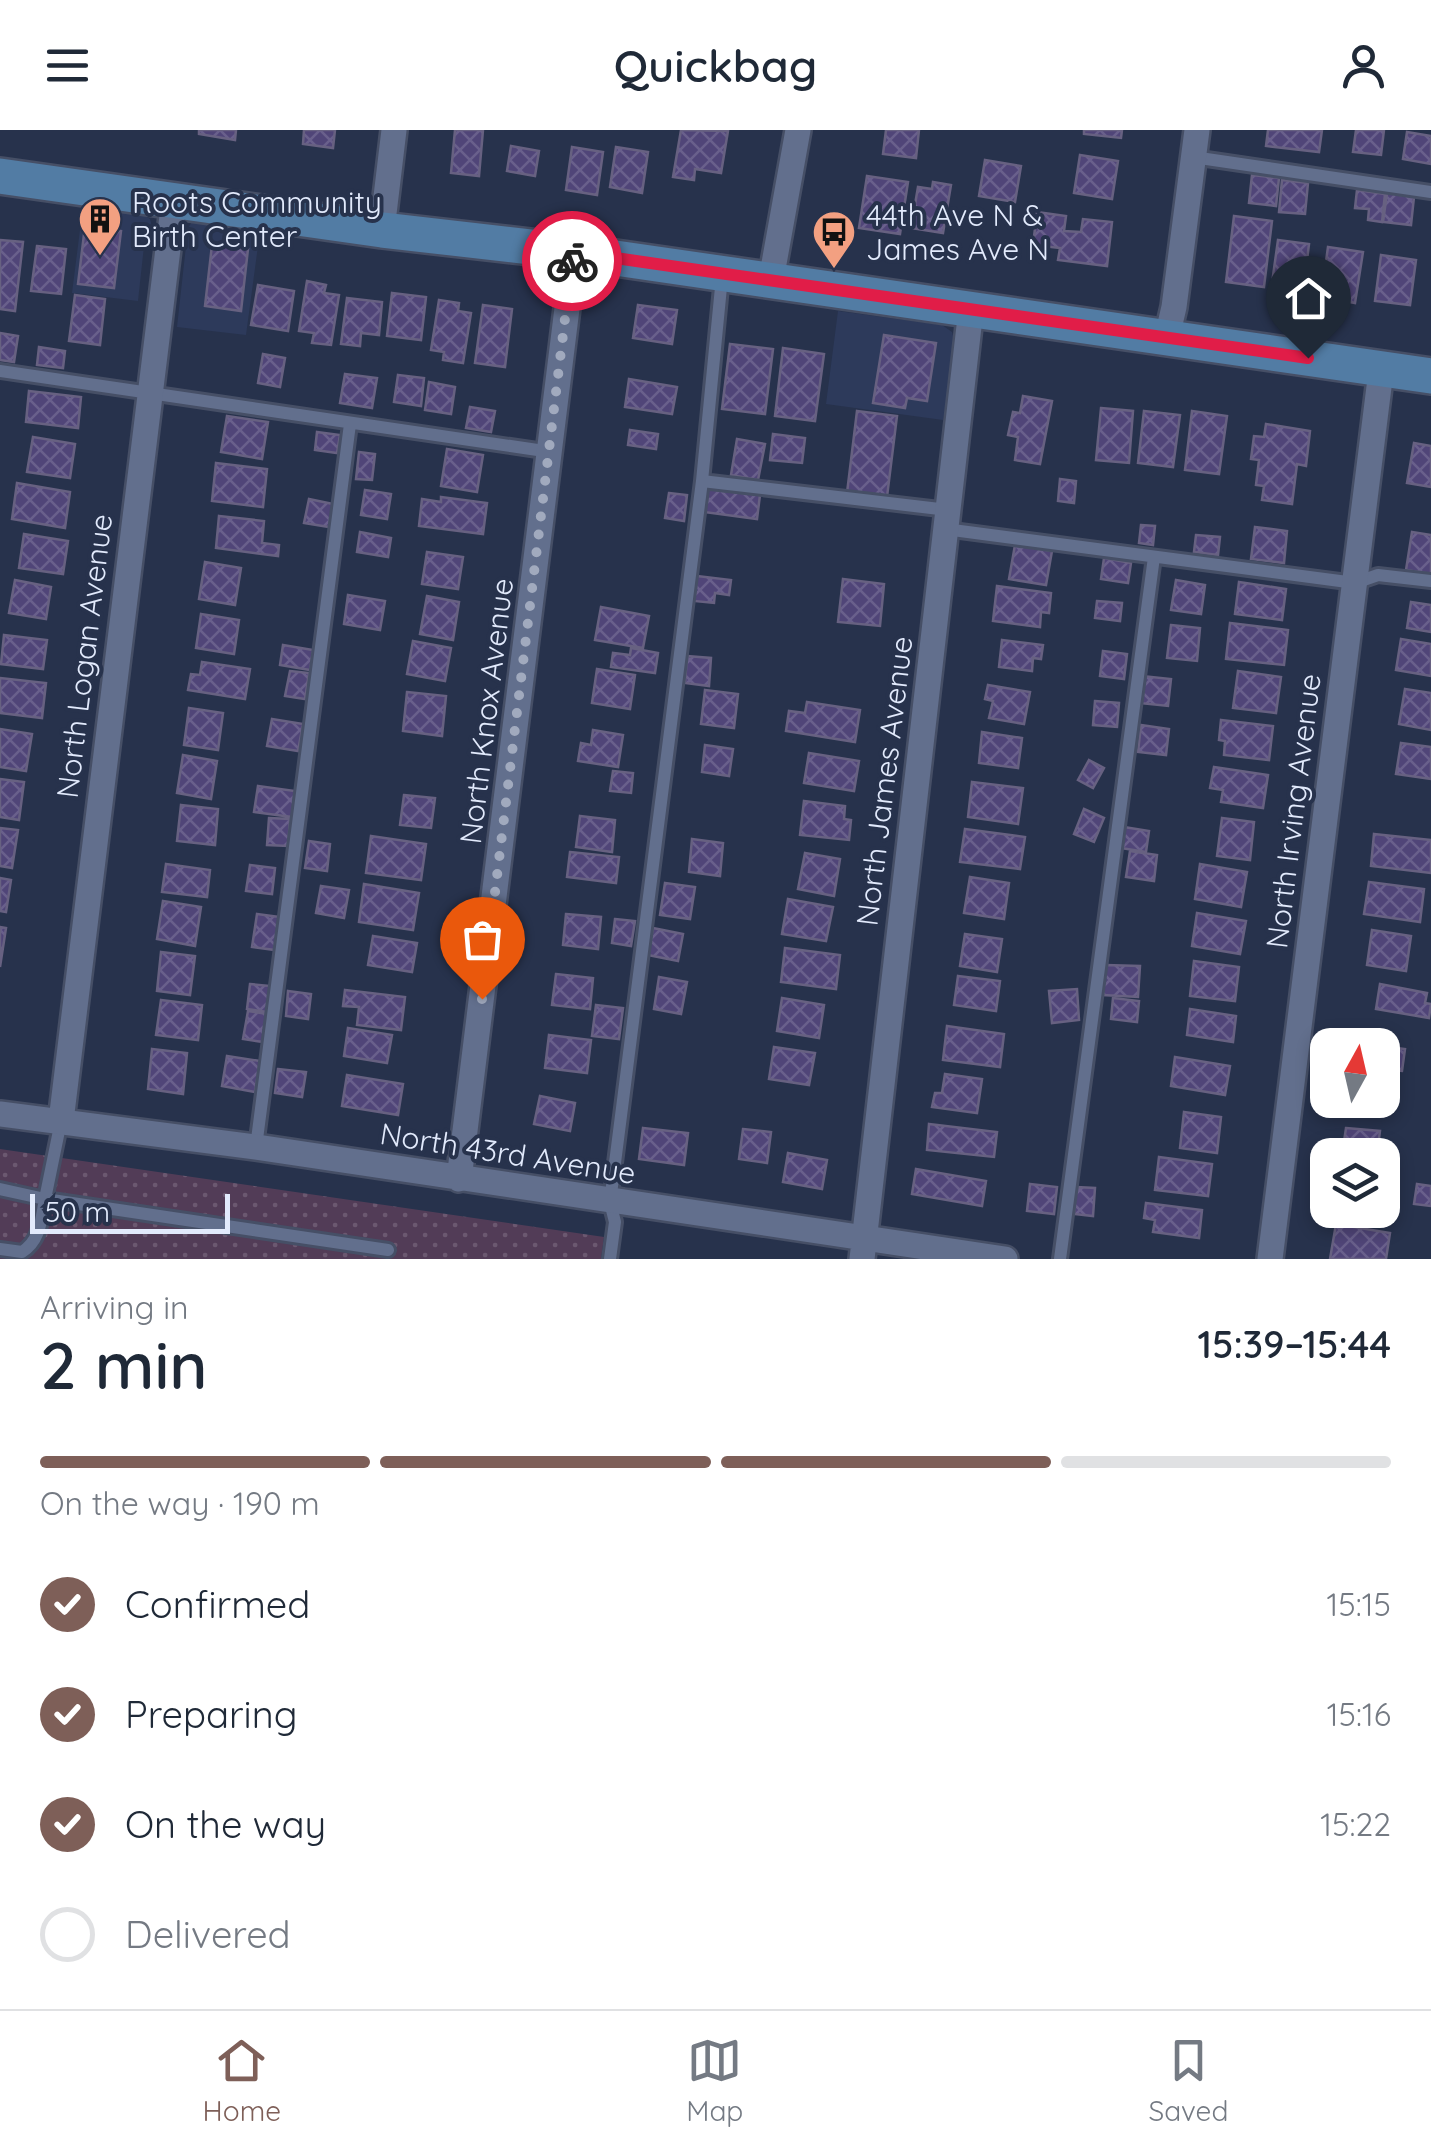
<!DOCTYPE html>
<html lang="en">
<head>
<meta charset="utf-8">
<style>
  body { margin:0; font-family:Quicksand,sans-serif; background:#f2f2f3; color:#1f2937; height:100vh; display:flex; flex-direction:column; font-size:38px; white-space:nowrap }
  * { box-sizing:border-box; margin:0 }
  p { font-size:32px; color:#747a83 }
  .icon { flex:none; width:55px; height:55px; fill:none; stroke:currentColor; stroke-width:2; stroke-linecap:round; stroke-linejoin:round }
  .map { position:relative; height:1129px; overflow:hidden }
  .drawer { display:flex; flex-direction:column; background:#fff; flex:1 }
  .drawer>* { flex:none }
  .needle { width:65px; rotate:8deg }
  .fabs { position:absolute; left:1310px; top:898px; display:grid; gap:20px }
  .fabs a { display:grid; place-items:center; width:90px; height:90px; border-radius:20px; background:#fff; box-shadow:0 5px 15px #0003; font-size:50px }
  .scale { position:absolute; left:30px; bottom:25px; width:200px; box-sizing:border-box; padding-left:10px; border:5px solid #e2eafc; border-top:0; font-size:28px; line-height:35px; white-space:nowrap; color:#e2eafc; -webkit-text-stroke:8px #27324c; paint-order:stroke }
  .pin { position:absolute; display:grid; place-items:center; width:85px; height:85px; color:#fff; margin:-102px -42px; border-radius:50% 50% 50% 0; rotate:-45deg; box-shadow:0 0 10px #0007 }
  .pin .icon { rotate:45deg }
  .courier { position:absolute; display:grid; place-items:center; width:100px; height:100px; margin:-50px; border:8px solid #e11d48; border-radius:50%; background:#fff; color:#222; box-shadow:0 2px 12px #0007 }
  .summary em { font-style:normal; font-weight:600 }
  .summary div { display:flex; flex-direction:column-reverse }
  .summary { display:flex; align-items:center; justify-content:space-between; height:170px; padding:0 40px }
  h1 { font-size:65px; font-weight:600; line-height:75px }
  .bar { display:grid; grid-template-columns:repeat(4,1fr); gap:15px 10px; align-content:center; height:120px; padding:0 40px }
  .bar i { height:12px; border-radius:8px; background:#e0e1e3 }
  .bar .current { background:#7e5f58 }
  .bar p { grid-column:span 4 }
  ol { padding:0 40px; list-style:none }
  li { display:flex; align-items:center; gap:30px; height:110px }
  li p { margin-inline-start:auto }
  li .icon { padding:10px; border-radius:50%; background:#7e5f58; color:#fff; stroke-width:4 }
  li:last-child { color:#747a83 }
  li i { width:55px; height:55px; border:5px solid #e0e1e3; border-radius:50% }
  header { display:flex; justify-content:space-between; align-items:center; height:130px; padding:0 40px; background:#fff; font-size:45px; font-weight:600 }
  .tab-bar { display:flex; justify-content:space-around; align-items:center; height:140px; border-top:2px solid #e0e1e3; background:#fff; font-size:28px; color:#747a83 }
  .tab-bar a { display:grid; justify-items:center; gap:5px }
  .tab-bar .current { color:#7e5f58 }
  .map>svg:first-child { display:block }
  .built { fill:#2d3a5b }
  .park { fill:url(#park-dots) }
  .building { fill:url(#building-cross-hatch); stroke:#676181; stroke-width:2.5 }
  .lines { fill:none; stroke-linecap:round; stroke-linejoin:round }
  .lane-casing { stroke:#464f66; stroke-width:18 }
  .street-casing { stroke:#464f66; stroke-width:30 }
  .secondary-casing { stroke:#464f66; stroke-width:40 }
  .lane { stroke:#626f8d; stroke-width:12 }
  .street { stroke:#626f8d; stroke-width:25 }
  .secondary { stroke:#527ca4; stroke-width:35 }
  .done { stroke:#a1aabe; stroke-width:10; stroke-dasharray:0 18 }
  .route { stroke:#e11d48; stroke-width:12 }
  .labels { text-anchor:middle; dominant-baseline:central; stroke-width:8; stroke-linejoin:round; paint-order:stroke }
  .poi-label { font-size:30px; fill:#e2eafc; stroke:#27324c; text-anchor:start }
  .street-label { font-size:30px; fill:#e2eafc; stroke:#27324c }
</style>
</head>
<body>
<header><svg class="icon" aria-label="menu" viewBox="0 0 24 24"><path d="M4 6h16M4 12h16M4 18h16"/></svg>Quickbag<svg class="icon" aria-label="person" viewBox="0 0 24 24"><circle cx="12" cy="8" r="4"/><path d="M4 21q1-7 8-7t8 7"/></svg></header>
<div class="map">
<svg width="1431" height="1129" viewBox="0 0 1431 1129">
  <defs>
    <pattern id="park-dots" width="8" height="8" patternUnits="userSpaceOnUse" patternTransform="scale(2.5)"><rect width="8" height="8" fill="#523c57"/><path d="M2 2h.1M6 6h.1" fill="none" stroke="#6b5870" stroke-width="1.8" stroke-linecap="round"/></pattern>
    <pattern id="building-cross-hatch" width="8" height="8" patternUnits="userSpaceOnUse" patternTransform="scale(2.5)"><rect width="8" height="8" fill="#504578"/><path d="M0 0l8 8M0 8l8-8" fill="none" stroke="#69608c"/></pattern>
  </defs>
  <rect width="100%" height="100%" fill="#27324c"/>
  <path class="built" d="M83,76l58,7 9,6 3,11 -9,16 -6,55 -66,-8z
    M195,87l65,14 -14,104 -69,-8 11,-99z
    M838,181l104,14 10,7 4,15 -13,73 -117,-16z"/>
  <path class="park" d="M0,1019l604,88 -3,22h-601z"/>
  <path class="building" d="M199,0h37l-1,10 -36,-6z
    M304,0h31l-2,18 -30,-4z
    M455,0h28l-4,46 -28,-3z
    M681,0l47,1 -7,42 -26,-4 -1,11 -21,-3z
    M886,0h33l-3,28 -33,-4z
    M1084,0h38l-1,8 -37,-4z
    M1268,0h54l-3,22 -53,-6z
    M1356,0h28l-3,25 -28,-3z
    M1407,2l24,4v28l-28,-5z
    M511,16l28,5 -4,25 -28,-5z
    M572,17l31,5 -6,43 -31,-5z
    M616,17l32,5 -6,41 -32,-6z
    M1080,25l38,6 -6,38 -38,-6z
    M985,30l36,6 -6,36 -36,-6z
    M1252,45l27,3 -3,28 -27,-3z
    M867,46l41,6 -8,52 -41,-6z
    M1282,50l26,3 -3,31 -26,-2z
    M933,52l18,3 -8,48 -32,-5 7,-41 14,2z
    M1357,60l28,4 -3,28 -14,-2 1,-11 -14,-1z
    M1387,63l27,4 -3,28 -28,-3z
    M1037,82l29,4 -2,15 17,1 2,-13 29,3 -5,44 -49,-6 2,-12 -27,-3z
    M1234,86l38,5 -8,66 -38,-5z
    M85,96l36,5 -7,57 -36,-4z
    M0,110l23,2 -8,69 -15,-2z
    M1278,110l31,4 -6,50 -32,-4z
    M212,115l36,4 -7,62 -36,-5z
    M37,116l29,3 -5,45 -30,-3z
    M1328,117l35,5 -8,51 -34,-6z
    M1381,125l35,5 -6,45 -35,-4z
    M307,151l19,4 -2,8 15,2 -8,50 -19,-2 2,-10 -15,-2z
    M258,155l36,6 -6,40 -37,-6z
    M392,163l34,4 -5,43 -34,-4z
    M75,165l30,4 -5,46 -31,-4z
    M347,168l35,4 -3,33 -18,-2 -1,13 -19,-2z
    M439,170l20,3 -1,8 13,2 -8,50 -20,-3 1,-8 -13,-2z
    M483,175l29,4 -7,58 -30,-4z
    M638,175l39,5 -5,34 -39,-6z
    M0,203l18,3 -4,26 -14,-2z
    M884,205l52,8 -9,58 -20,-3 -2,10 -32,-5z
    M730,214l43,5 -8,65 -43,-5z
    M39,217l26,4 -2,17 -26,-3z
    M783,218l41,6 -9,67 -40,-5z
    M263,224l22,4 -5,29 -22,-4z
    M345,244l32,4 -5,30 -32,-5z
    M398,245l26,3 -3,28 -27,-4z
    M629,249l48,8 -5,27 -47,-7z
    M429,252l26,5 -4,27 -26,-4z
    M29,261l52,6 -3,31 -52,-6z
    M1023,266l29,5 -12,63 -25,-4 3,-23 -10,-2 5,-23 7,1z
    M470,277l25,4 -4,21 -25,-4z
    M1101,278l32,3 -4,52 -33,-3z
    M857,281l40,5 -10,81 -40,-4z
    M1144,281l36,4 -7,52 -35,-4z
    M1192,281l35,5 -8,58 -34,-4z
    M227,286l41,6 -6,37 -41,-7z
    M1266,294l44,7 -4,35 -9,-2 -5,40 -30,-4 2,-14 -8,-1 3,-25 -8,-1 3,-23 10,1z
    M630,300l28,4 -2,15 -28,-4z
    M317,302l23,3 -3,18 -22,-3z
    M773,304l32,4 -3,25 -32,-3z
    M33,307l42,7 -5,34 -43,-6z
    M737,309l28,5 -7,36 -27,-5z
    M1414,313l17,3v41l-24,-4z
    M447,319l36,6 -6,37 -36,-6z
    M359,322l16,2 -3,26 -16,-1z
    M216,333l51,6 -4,38 -51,-6z
    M1060,349l16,2 -2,22 -16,-2z
    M17,353l53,9 -5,36 -53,-9z
    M707,359l53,6 -3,24 -53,-7z
    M365,360l26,4 -4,25 -26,-4z
    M669,363l18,2 -3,26 -19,-3z
    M441,367l46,6 -4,31 -64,-8 3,-27 19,3z
    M309,369l24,5 -4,23 -25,-4z
    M219,386l45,5 -2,22 17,2 -1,11 -62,-8z
    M1141,395l14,1 -2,19 -14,-2z
    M1255,397l32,4 -3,32 -33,-4z
    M360,402l31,6 -3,19 -31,-5z
    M1412,402l19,3v39l-25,-4z
    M24,404l44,7 -5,33 -44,-6z
    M1196,405l24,2 -2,18 -24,-3z
    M1015,415l37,6 -6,34 -37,-6z
    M427,422l36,5 -5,32 -36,-5z
    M1104,428l27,5 -3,20 -27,-4z
    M205,432l36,6 -6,37 -36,-6z
    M697,446l34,4 -2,15 -14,-2 -1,10 -20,-2z
    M843,449l41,5 -4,42 -42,-4z
    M15,450l36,7 -5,32 -37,-6z
    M1176,450l29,5 -4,29 -30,-4z
    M1239,452l47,7 -4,31 -47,-6z
    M997,456l54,7 -2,20 -8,-1 -1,15 -47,-6z
    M348,465l37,6 -5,29 -36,-6z
    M427,466l32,6 -6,38 -33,-6z
    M1097,471l25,2 -2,18 -25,-3z
    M1411,472l20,3v27l-24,-4z
    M601,477l48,9 -6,32 -48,-8z
    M201,484l38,6 -5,34 -38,-6z
    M1230,493l58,7 -4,35 -58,-6z
    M1171,495l29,3 -3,33 -30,-3z
    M4,505l43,5 -4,29 -42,-5z
    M1401,509l30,5v32l-35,-6z
    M1002,510l41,5 -2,14 -8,-1 -1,13 -33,-4z
    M413,511l38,7 -6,33 -38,-7z
    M283,515l30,5 -3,20 -30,-5z
    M631,518l27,5 -3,20 -44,-6 2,-14 17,2z
    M1103,521l24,3 -3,25 -24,-3z
    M687,526l24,2 -2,28 -24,-3z
    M202,532l48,7 -5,30 -57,-9 3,-16 9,1z
    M597,539l38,6 -5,34 -38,-6z
    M290,541l19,2 -4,26 -20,-3z
    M1238,541l43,6 -5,36 -43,-5z
    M1142,546l29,3 -3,27 -29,-3z
    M0,548l46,5 -4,35 -42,-5z
    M988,555l42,7 -6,32 -35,-6 4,-17 -8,-2z
    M1405,559l26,4v37l-32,-6z
    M705,560l33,4 -4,34 -33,-4z
    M407,562l39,4 -4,40 -39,-5z
    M1095,571l24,2 -2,24 -24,-2z
    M807,572l53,8 -5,32 -69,-11 3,-20 16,2z
    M189,578l34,5 -5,37 -34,-5z
    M272,589l31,5 -5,27 -31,-5z
    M1221,590l52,6 -4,34 -45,-5 1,-14 -6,-1z
    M1141,595l28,4 -3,26 -28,-3z
    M0,599l32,5 -6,37 -26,-4z
    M593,600l30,5 -5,32 -40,-6 3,-18 10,2z
    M982,602l40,6 -4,30 -39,-5z
    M1401,613l30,4v32l-35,-5z
    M705,615l28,4 -4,27 -27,-4z
    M809,623l50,8 -5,30 -50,-8z
    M183,625l34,6 -6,38 -34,-6z
    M1089,630l15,8 -11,20 -15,-8z
    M1214,637l54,8 -5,33 -42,-6 2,-12 -13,-2z
    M613,641l20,2 -2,20 -21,-2z
    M0,649l24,3 -5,38 -19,-3z
    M972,652l51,6 -5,36 -50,-7z
    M258,656l37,5 -3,26 -38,-5z
    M404,665l31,3 -4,30 -31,-3z
    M804,671l41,5 -1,13 7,1 -2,20 -49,-5z
    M181,675l37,4 -3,36 -38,-4z
    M1084,679l20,9 -10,24 -20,-8z
    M580,686l35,4 -3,32 -36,-5z
    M269,688l21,1 -2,27 -21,-1z
    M1222,688l32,4 -4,38 -33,-4z
    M1124,697l25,4 -3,21 -25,-4z
    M0,698l18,2 -6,38 -12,-2z
    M965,699l60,8 -5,32 -60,-7z
    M1374,704l57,6v33l-60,-7z
    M371,706l55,8 -5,36 -55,-7z
    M692,709l31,4 -3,33 -31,-4z
    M309,711l21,3 -3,27 -22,-3z
    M1130,721l27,4 -3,26 -28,-4z
    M570,722l49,5 -3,26 -49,-6z
    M805,723l35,6 -6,37 -36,-7z
    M166,734l44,6 -3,27 -45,-5z
    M1200,734l47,8 -6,35 -46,-8z
    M250,735l25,3 -3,26 -26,-3z
    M970,747l39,6 -5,36 -40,-6z
    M0,748l11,2 -5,32 -6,-1z
    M1369,752l55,7 -4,33 -56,-8z
    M665,753l30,4 -5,32 -30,-4z
    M364,754l55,9 -6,37 -54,-8z
    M321,756l28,4 -5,28 -28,-5z
    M788,769l45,8 -7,34 -44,-7z
    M163,771l38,6 -6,39 -38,-7z
    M1197,783l49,8 -6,33 -48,-8z
    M257,784l23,3 -5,33 -23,-3z
    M566,784l35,3 -3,32 -35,-4z
    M615,789l20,2 -4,25 -19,-3z
    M0,797l6,1 -6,39z
    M653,798l30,6 -5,27 -30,-6z
    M1372,800l39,6 -5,35 -39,-6z
    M965,804l37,5 -5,33 -37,-6z
    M373,806l44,7 -5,29 -44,-7z
    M785,818l55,7 -4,34 -55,-7z
    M161,822l34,4 -5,39 -33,-4z
    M1194,831l45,6 -4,34 -45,-5z
    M1105,835l35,1 -2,31 -35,-2z
    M556,844l37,4 -3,31 -38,-4z
    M958,846l42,5 -4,30 -42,-6z
    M659,847l28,5 -6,32 -27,-5z
    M250,854l21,2 -4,26 -20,-3z
    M1380,854l47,9 -2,10 6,1 -2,14 -53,-9z
    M1077,859l2,31 -27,3 -3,-32z
    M345,860l60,7 -4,33 -44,-5 2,-18 -16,-1z
    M288,861l23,3 -3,25 -22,-3z
    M782,868l42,7 -5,33 -42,-7z
    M1113,868l26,3 -2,21 -26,-3z
    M161,870l41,5 -4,35 -42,-5z
    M596,875l27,3 -4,31 -27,-3z
    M1190,879l46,7 -3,26 -46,-7z
    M248,881l20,3 -5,28 -20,-3z
    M947,896l57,8 -4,33 -57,-7z
    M348,898l44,7 -5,28 -43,-7z
    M549,905l42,5 -4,33 -42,-5z
    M1382,916l23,3 -3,22 -20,-2z
    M774,917l41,6 -6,32 -40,-6z
    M152,919l35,4 -4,41 -35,-5z
    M227,926l33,5 -5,31 -33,-6z
    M1175,927l55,9 -5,29 -54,-9z
    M278,939l28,3 -4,25 -27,-4z
    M945,944l37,5 -5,34 -45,-6 3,-14h7z
    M347,945l56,9 -5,31 -56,-9z
    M1382,951h6l-3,33 -41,-4v-10h38z
    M540,966l35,7 -5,28 -36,-7z
    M1184,982l37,5 -4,36 -37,-5z
    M929,994l68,8 -3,25 -67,-7z
    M643,998l45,5 -4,32 -45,-6z
    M1346,998l34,3 -3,24h-35z
    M743,999l28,3 -4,31 -28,-4z
    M788,1023l39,7 -5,29 -39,-7z
    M1159,1027l53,7 -4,32 -53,-6z
    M916,1039l70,12 -4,25 -70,-12z
    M1030,1054l27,3 -3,27 -27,-3z
    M1417,1054l14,2v20l-17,-2z
    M1076,1057l19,1 -2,28 -19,-2z
    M1146,1073l56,7 -3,28 -46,-6 2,-12 -11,-2z
    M1336,1080h38l-1,10 -37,-4z
    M1336,1094l54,9 -4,26h-56z"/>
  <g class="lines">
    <g class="lane-casing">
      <path id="lane" d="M1193,27l238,35
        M0,241l551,81
        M702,351l246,29
        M945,399l410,54 23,-8 53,6
        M61,991l-16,78 343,51
        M256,1017l94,-723
        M0,1059l45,10c-4,20 -4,41 -23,53l-22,-3
        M610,1129l5,-37 -5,-20 92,-721 20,-204
        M1060,1129l94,-702"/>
    </g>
    <g class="street-casing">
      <path id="street" d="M382,100l12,-100
        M771,150l27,-150
        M1167,207l7,-30 23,-177
        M0,984l256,33 749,112
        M61,991l113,-921
        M459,1049l115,-927
        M862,1129l109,-950
        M1270,1129l111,-888"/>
    </g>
    <g class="secondary-casing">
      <path id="secondary" d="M0,46l382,54 192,22 857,124"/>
    </g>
    <use href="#lane" class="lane"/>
    <use href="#street" class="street"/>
    <use href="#secondary" class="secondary"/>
  </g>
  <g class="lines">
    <path class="done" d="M482,869l90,-738"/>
    <path class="route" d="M572,131l2,-9 734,106"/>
  </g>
  <defs>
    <g id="building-pin" transform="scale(2.25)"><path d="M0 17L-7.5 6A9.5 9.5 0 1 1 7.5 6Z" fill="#f3a081" stroke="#27324c"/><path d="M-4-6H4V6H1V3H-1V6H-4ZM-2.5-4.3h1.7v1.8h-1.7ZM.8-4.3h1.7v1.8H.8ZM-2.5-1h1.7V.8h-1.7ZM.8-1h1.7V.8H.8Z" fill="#111"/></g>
    <g id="bus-pin" transform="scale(2.25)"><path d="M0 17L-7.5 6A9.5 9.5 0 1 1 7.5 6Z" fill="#f3a081" stroke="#27324c"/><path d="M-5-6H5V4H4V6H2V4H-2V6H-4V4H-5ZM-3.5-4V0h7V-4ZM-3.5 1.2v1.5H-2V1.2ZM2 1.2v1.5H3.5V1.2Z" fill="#111"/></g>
  </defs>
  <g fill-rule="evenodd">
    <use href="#building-pin" x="100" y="89"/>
    <use href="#bus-pin" x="834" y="102"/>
  </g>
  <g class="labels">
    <g class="poi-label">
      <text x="132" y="72">Roots Community<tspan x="132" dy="34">Birth Center</tspan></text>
      <text x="866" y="85">44th Ave N &amp;<tspan x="866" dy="34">James Ave N</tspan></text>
    </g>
    <g class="street-label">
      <text transform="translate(84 526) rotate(-83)">North Logan Avenue</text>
      <text transform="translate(486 581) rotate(-83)">North Knox Avenue</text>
      <text transform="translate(884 651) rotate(-83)">North James Avenue</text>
      <text transform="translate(1293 681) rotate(-83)">North Irving Avenue</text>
      <text transform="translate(508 1023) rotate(9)">North 43rd Avenue</text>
    </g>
  </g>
</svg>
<div class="fabs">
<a><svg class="needle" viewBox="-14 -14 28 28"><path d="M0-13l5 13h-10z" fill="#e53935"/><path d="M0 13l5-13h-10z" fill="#747a83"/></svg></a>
<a><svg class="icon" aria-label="layers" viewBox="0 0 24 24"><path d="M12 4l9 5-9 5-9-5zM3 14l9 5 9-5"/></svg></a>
</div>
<div class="scale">50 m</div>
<div class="pin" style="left:482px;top:869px;background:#ea580c"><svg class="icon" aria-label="bag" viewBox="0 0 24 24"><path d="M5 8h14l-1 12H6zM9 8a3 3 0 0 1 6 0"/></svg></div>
<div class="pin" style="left:1308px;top:228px;background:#1f2937"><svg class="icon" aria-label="home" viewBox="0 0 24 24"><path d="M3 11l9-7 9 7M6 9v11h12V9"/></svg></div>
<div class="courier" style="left:572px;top:131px"><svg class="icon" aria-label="bike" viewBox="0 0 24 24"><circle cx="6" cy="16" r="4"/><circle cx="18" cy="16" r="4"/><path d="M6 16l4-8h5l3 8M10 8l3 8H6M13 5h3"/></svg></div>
</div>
<section class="drawer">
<div class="summary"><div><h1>2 min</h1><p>Arriving in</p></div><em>15:39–15:44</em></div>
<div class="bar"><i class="current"></i><i class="current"></i><i class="current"></i><i></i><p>On the way · 190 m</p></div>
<ol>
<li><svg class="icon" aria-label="check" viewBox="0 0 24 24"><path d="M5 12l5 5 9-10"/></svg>Confirmed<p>15:15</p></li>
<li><svg class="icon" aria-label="check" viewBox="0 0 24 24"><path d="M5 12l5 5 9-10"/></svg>Preparing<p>15:16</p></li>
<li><svg class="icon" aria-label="check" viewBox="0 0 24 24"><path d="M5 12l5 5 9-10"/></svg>On the way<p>15:22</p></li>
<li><i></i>Delivered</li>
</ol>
</section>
<nav class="tab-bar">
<a class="current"><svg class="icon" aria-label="home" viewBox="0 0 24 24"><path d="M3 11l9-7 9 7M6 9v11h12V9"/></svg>Home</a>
<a><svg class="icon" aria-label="map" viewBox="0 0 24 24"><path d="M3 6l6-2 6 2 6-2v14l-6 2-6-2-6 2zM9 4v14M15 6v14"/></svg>Map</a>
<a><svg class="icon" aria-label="saved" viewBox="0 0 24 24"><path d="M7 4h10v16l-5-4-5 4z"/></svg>Saved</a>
</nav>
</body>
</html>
